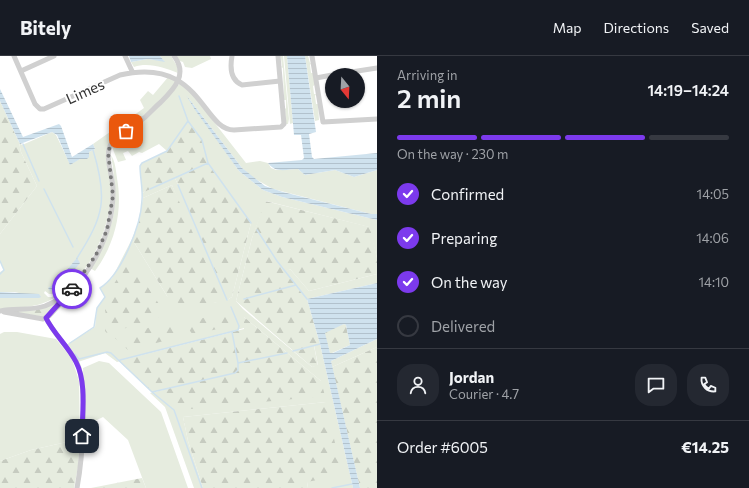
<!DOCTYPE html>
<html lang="en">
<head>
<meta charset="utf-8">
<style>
  body { margin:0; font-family:Commissioner,sans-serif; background:#242831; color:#f1f3f6; height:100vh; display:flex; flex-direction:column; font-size:15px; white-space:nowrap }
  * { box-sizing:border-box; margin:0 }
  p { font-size:13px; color:#9ea1a6 }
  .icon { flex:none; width:22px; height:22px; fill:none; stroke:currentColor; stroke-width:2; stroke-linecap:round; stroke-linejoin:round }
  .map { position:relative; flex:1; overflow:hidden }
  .sheet { display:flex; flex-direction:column; background:#171b24; width:372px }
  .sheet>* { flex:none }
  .needle { width:26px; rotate:162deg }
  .controls { position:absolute; left:325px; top:12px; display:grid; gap:8px }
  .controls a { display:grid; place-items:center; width:40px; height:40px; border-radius:50%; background:#171b24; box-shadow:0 1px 3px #0004; font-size:20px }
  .pin { position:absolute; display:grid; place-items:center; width:34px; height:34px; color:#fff; margin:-17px; border-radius:8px; box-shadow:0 2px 6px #0006 }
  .courier { position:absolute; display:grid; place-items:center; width:40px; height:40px; margin:-20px; border:3px solid #7c3aed; border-radius:50%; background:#fff; color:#222; box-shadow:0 1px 5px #0007 }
  .head em { font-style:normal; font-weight:600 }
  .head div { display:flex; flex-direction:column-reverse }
  .head { display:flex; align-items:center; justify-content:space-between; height:68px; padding:0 20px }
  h1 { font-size:26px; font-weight:600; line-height:30px }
  .bar { display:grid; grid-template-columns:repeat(4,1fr); gap:6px 4px; align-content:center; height:48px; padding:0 20px }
  .bar i { height:5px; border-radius:3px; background:#363941 }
  .bar .selected { background:#7c3aed }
  .bar p { grid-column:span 4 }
  .line { display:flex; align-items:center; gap:10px; padding:0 20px; border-top:1px solid #363941 }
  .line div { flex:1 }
  .round { display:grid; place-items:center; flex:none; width:42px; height:42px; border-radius:16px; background:#242831 }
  ol { padding:0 20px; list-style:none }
  li { display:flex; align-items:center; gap:12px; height:44px }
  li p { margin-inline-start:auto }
  li .icon { padding:4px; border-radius:50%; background:#7c3aed; color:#fff; stroke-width:4 }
  li:last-child { color:#9ea1a6 }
  li i { width:22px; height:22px; border:2px solid #363941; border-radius:50% }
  header { display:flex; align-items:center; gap:24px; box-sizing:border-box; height:56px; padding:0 20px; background:#171b24; border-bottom:1px solid #363941 }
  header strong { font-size:19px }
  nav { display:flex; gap:22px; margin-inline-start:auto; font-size:14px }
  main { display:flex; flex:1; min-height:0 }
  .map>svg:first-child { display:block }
  .green { fill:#e6ecdf; fill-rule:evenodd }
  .forest { fill:url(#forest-firs) }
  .water { fill:url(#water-rules); fill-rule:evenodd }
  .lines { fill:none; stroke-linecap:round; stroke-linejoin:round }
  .stream { stroke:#cfe2ee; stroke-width:1.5 }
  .minor { stroke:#d0d0d0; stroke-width:5 }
  .done { stroke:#7a7a7a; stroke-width:4; stroke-dasharray:0 7.2 }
  .route { stroke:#7c3aed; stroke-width:5 }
  .labels { text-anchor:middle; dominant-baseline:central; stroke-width:4; stroke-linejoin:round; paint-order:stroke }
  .street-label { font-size:15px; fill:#333; stroke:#fff }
</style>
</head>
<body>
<header>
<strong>Bitely</strong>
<nav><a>Map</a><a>Directions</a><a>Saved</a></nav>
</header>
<main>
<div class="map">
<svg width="377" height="432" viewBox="0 0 377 432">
  <defs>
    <pattern id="forest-firs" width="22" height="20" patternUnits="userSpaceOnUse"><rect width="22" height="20" fill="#e6ecdf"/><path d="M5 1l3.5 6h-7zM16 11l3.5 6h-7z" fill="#c6cbc0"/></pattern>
    <pattern id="water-rules" width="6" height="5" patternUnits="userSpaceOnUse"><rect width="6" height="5" fill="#cfe2ee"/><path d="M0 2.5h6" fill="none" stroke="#b2c2cd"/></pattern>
  </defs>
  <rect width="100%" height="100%" fill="#fff"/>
  <path class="green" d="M160,0h11l6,10 1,7c-14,-5 -29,-11 -44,-6l-3,-5 17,-3 16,2z
    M176,0h34l1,3 -19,9 -7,-1 -2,-5 -3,-1z
    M280,0h3l6,63 -1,5h-2l-1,-15 1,-1v-8h-2l-1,-32 -2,-1 1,-1 -1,-8z
    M284,0h3l6,67 -3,1z
    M305,0h3l2,7h1l-1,2 1,8h2l2,12 -2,1 1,8h2l-1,2 1,8h2l1,16 -4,1z
    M169,20l8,3c-10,23 -44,44 -65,59 -11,14 -2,34 -1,51 1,28 -14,70 -35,90 -7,6 -16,10 -24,15h-3l-4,-3 -1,2 4,4h4l20,-11c-27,21 -39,21 -72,23v-11h39l-24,-6h-15v-20l4,-2 -4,-9v-27l37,-48 -16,-34 -2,-10 3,3 30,-13 4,3 14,29 10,-5h7l2,-7 6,-3 -2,-5 51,-36 -4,-8 8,-9 5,4zM77,203c-4,17 -11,25 -29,30z
    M182,25l64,82 14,-2 8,2 3,5 5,2 22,-1 7,6 30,-5 19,7 23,-7v44h-6l-98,-25 -21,-12 -10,-9 -56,-73 53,76 24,19 19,7 95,23v38l-8,-31 -103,-26 -14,37 -16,63 7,8 69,58 6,-2 -4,-20 6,-1 33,144h-45l-1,-6 19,-80 -143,15 5,24 15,47h-9l-29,-81 -15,-14 13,-3 158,-9 -77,-64v11l-127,34 -12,-9 -27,9 -12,-17 29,-18 2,-19 8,-11 -5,-9 12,-10 20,-39 35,57 29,9 21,-3 -45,-117 -29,13 -1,-5 33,-15 52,122 5,-3 19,-74 -43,-60 -10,-28 -10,-14 -21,30 -8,-7 -17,9 -3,-1 -7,4 -4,-5 -5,2 3,7 -8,2 -6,-15 6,-8 41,-32z
    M111,99c4,6 5,15 6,23 6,33 -2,66 -22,93l-5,-3c7,-13 15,-26 20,-39 8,-24 5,-50 1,-74z
    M290,213l19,22 68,-17v9l-70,16 -22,-27z
    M4,276h13l39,7 16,20 7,22 1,58 -49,11 -31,11v-127z
    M377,283v8l-45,20 -1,-6z
    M99,305l10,2 52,49 27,76h-42l-18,-48 -25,-23 -18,9 -2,-58z"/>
  <path class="forest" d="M0,45l19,41 2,10 16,34 -37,48z
    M188,65l14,19 6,23 43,60 -19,74 -5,3 -52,-122 -33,15 -2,-27 2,-3 25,-12z
    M172,129l50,115c-16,7 -42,9 -55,-4l-35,-57 6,-16 5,-25z
    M265,145l105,26 7,31v16l-68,17 -19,-22 -4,3 21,27 13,45 -6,2 4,20 -6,1 -76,-66 16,-63z
    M128,206h3l34,51v2l-57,19 -3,-3 2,-11 -2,-10 7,-9v-14z
    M66,237l-17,20 -6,4 -34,-6 27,-1z
    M227,254l6,15 -40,10 -8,-11z
    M244,261l77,64 4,15 -145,14 -17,-20 -11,2 -33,-31 125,-32z
    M171,265l9,16 -52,13 -13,-12z
    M344,268l2,1 4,20 -18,8h-2l-6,-20 1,-2z
    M377,291v141h-17l-28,-121z
    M326,346l16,73 -35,7 1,6h-105l-15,-47 -5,-24z
    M80,383l-2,28 -4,21h-74v-27l31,-11z
    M142,422l4,10h-55z"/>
  <path class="water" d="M129,0h31l5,6 -17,-3 -17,3z
    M287,0h18l11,76 -7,2 3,23 2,2 63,-6v17l-23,7 -19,-7 -30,5 -7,-6c-11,0 -22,5 -30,-6l34,-3 2,-2 -3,-23h-7z
    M0,33l23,48 36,-13 2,2 11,31 21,-13 2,5 -6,3v5l-2,2h-7l-10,6 -13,-30 -5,-3 -32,12 -20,-43z
    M186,39l56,73 23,18 18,6 88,22h6v6l-95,-23 -19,-7 -24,-19 -44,-61z
    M77,202l3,5 -14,17 -16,11 -2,-3 8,-6z
    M377,227v56l-46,22 29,127h-7l-33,-144 -13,-45zM344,268l2,1 4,20 -17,8h-3l-5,-20z
    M0,236l39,2 2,3 -2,1h-39z"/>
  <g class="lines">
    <path class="stream" d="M179,40l9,25 14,19 6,23 43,60
      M23,88l16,37
      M178,129l49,115
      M44,133l29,58
      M150,133l58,-26
      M257,174l20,31 30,38
      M77,202c27,-42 31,-59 16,-108
      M0,205l4,9 -4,4
      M244,243l52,-14
      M70,287l24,-16 3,-19 8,-11 -5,-9c22,-14 41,-63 42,-88 1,-11 -2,-23 -2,-34l2,-3 25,-12 21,-30
      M293,295l27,-7
      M75,298l4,5 28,-7 4,1 41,39 83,-19 3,-3v-7l-6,-31
      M120,304l118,-30 1,-4 -8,-19
      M238,307l49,-10
      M152,336l22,18 28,78
      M332,432l20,-4"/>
    <path class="minor" d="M14,0l21,48 5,5h4l76,-34c81,-19 82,55 114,55l47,-3 3,-3 -6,-68
      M125,0l7,15
      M232,0c-2,11 -2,24 10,29l38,-4
      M312,0l11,66 54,-3
      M21,15l33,-15
      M332,19l45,-7
      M316,22l16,-3
      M0,255c15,-3 30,0 45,-5 43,-17 69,-73 68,-117 0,-13 -9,-33 -2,-45 6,-11 22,-17 33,-26 6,-5 11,-11 17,-16 14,-14 27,-28 13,-46
      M4,256l39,7 6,-3 21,-23
      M46,262c8,16 21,28 30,43 13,22 6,100 1,127"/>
  </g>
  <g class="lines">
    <path class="done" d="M72,233l24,-34 11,-25 6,-34 -5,-44 3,-8 5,-6 10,-7"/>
    <path class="route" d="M72,233l-26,29c8,16 22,28 30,44 11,21 6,51 6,74"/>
  </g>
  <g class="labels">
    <g class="street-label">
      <text transform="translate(85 35) rotate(-24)">Limes</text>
    </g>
  </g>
</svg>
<div class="controls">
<a><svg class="needle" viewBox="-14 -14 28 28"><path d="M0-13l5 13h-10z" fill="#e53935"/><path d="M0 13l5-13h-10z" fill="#9ea1a6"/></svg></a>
</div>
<div class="pin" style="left:126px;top:75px;background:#ea580c"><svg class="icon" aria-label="bag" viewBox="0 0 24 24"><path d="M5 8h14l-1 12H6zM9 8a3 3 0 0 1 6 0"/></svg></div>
<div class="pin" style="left:82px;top:380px;background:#1f2937"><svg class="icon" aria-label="home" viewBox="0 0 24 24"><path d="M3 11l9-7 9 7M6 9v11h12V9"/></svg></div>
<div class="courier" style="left:72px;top:233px"><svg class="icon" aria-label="car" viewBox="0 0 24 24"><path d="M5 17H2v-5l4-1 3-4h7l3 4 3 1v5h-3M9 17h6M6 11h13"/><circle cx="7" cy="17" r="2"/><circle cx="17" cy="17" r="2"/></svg></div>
</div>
<section class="sheet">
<div class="head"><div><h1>2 min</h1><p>Arriving in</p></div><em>14:19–14:24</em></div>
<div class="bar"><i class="selected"></i><i class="selected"></i><i class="selected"></i><i></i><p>On the way · 230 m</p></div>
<ol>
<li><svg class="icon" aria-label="check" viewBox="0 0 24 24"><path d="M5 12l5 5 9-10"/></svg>Confirmed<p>14:05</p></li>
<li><svg class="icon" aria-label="check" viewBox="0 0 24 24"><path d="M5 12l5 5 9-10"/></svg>Preparing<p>14:06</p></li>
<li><svg class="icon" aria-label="check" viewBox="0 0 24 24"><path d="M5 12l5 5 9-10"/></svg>On the way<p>14:10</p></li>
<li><i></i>Delivered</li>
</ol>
<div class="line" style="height:72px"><a class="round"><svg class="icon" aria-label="person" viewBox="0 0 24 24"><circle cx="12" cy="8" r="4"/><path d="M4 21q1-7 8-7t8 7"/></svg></a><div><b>Jordan</b><p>Courier · 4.7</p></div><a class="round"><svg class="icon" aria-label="chat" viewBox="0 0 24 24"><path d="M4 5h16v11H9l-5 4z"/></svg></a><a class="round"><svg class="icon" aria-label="phone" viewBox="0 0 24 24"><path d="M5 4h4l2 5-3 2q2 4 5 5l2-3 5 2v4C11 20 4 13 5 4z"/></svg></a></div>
<div class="line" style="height:52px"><div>Order #6005</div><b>€14.25</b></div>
</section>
</main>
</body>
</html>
